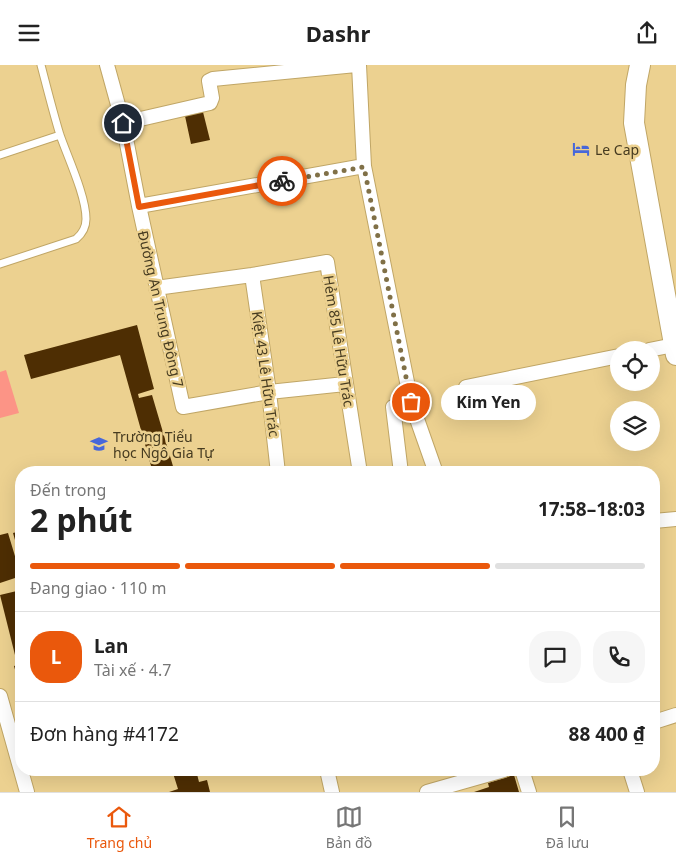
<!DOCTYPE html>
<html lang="vi">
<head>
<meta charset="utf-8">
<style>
  body { margin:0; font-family:"Noto Sans",sans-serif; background:#f6f6f6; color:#222; height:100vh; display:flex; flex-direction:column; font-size:19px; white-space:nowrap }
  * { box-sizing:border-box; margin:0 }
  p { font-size:16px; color:#767676 }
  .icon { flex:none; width:28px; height:28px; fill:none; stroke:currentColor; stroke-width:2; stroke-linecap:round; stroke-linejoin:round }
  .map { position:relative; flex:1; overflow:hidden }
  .drawer { position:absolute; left:15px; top:401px; width:645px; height:310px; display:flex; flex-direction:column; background:#fff; border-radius:20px; box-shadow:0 5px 20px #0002 }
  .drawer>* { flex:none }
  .fabs { position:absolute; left:610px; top:276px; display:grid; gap:10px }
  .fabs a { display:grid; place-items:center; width:50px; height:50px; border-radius:50%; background:#fff; box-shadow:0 5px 20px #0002; font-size:25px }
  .pin { position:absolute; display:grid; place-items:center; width:42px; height:42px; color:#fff; margin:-21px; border:2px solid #fff; border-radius:50%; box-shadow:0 1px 5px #0007 }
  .courier { position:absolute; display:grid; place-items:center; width:50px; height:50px; margin:-25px; border:4px solid #ea580c; border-radius:50%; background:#fff; color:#222; box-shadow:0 1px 6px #0007 }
  .bubble { position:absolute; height:35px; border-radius:18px; background:#fff; box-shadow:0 5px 20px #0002; font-size:16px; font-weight:700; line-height:35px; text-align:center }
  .summary em { font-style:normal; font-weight:700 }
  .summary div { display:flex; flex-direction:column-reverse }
  .summary { display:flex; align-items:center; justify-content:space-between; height:85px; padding:0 15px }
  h1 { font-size:32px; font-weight:700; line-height:38px }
  .bar { display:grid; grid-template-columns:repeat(4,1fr); gap:8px 5px; align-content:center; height:60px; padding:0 15px }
  .bar i { height:6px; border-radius:4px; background:#e0e0e0 }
  .bar .selected { background:#ea580c }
  .bar p { grid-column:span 4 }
  .line { display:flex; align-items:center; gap:12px; padding:0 15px; border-top:1px solid #e0e0e0 }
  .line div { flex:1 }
  .round { display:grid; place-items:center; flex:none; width:52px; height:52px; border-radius:20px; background:#f6f6f6 }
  header { display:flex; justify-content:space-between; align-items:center; height:65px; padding:0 15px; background:#fff; font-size:22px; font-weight:700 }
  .tabs { display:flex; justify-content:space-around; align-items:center; height:70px; border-top:1px solid #e0e0e0; background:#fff; font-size:14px; color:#767676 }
  .tabs a { display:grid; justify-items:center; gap:2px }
  .tabs .selected { color:#ea580c }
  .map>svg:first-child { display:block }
  .green { fill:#fc9486 }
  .building { fill:#4e2e03 }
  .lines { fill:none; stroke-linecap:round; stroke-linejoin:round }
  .lane-casing { stroke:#c0a666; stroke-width:9 }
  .street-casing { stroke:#c0a666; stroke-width:16 }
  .secondary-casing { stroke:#c0a666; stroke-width:22 }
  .lane { stroke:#fff; stroke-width:7 }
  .street { stroke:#fff; stroke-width:14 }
  .secondary { stroke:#fff; stroke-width:20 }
  .done { stroke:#807047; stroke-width:5; stroke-dasharray:0 9 }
  .route { stroke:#ea580c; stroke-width:6 }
  .labels { text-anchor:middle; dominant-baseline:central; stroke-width:5; stroke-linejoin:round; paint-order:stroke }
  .poi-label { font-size:14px; fill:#463b20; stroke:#ecd190; text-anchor:start }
  .street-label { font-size:14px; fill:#463b20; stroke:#ecd190 }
</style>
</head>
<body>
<header><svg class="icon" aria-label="menu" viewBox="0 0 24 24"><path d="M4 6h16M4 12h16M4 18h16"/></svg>Dashr<svg class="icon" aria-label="share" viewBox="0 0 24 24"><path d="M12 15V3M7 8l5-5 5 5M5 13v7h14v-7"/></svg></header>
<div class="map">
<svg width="676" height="727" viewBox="0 0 676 727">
  <rect width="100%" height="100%" fill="#ecd190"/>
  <path class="green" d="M6,305l13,43 -19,5v-46z"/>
  <path class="building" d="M203,47l7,28 -19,4 -6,-28z
    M137,260l17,64 -16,5 1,4 13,-3 23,78h-22l-33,-118 -89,24 -7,-24z
    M21,466v22l-2,1 -6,-21z
    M8,468l13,43 -21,7v-48z
    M21,525v68l-5,1 -16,-64z
    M21,599v27l-7,-25z
    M172,705h24l3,12 8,-2 3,12h-41l9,-3z
    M514,710l5,17h-45l15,-5 -1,-4z"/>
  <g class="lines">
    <g class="lane-casing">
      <path id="lane" d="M0,90l60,-20
        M0,199l76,-25c6,-5 10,-11 10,-20 0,-23 -18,-61 -26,-84 -7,-23 -13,-47 -19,-70"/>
    </g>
    <g class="street-casing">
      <path id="street" d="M107,0l16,58 16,83 44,201 86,-15 76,-8
        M359,0l5,101 47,236 25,71
        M123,58l87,-20 2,-5 -3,-17 4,-2 143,-14
        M139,141l225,-40
        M252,210l17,117 9,81
        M156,223l96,-13 75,-13 33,211
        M649,285l25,-5
        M466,322l153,-31
        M401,408l-8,-66 18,-5
        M654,456l22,-2
        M0,631l27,96
        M654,657l22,-7
        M327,705l5,22
        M522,705l7,22
        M630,705l7,22
        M427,727l77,-22"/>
    </g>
    <g class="secondary-casing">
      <path id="secondary" d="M640,0l-4,20 -2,38 42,232"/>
    </g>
    <use href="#lane" class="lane"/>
    <use href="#street" class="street"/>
    <use href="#secondary" class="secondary"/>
  </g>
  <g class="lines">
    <path class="done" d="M282,116l82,-14 47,235"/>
    <path class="route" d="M123,58l16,84 143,-26"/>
  </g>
  <defs>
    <g id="hotel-bare" transform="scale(1.35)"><path d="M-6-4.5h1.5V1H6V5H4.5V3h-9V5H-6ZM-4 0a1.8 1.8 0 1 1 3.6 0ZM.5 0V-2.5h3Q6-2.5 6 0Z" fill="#4767da" stroke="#ecd190" stroke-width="2.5" paint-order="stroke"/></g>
    <g id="school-bare" transform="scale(1.35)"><path d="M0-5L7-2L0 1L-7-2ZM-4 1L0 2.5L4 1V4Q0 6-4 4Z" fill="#4767da" stroke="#ecd190" stroke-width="2.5" paint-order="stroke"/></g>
  </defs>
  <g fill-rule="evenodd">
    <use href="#hotel-bare" x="581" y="84"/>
    <use href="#school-bare" x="99" y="379"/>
  </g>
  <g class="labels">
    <g class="poi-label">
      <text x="595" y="84">Le Cap</text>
      <text x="113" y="371">Trường Tiểu<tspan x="113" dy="16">học Ngô Gia Tự</tspan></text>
    </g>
    <g class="street-label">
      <text transform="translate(161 244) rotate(77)">Đường An Trung Đông 7</text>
      <text transform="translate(339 276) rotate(81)">Hẻm 85 Lê Hữu Trác</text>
      <text transform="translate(266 309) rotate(82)">Kiệt 43 Lê Hữu Trác</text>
    </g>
  </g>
</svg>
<div class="fabs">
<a><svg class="icon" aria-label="locate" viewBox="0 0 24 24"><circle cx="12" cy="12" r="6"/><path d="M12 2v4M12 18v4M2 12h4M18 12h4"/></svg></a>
<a><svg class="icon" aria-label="layers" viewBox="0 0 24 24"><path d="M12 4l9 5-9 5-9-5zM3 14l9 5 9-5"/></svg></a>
</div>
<div class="pin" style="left:411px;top:337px;background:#ea580c"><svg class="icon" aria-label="bag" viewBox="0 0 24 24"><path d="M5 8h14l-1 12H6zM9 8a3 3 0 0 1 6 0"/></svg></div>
<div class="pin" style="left:123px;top:58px;background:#1f2937"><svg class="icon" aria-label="home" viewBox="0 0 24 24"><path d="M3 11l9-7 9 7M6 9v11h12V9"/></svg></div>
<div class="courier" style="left:282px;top:116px"><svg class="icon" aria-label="bike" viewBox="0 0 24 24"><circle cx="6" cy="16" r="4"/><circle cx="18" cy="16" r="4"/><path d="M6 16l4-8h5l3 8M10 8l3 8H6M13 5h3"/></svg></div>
<div class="bubble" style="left:441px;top:320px;width:95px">Kim Yen</div>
<section class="drawer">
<div class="summary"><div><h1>2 phút</h1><p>Đến trong</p></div><em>17:58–18:03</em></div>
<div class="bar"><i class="selected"></i><i class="selected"></i><i class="selected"></i><i></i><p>Đang giao · 110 m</p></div>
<div class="line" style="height:90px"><b class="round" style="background:#ea580c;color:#fff">L</b><div><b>Lan</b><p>Tài xế · 4.7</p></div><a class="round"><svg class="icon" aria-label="chat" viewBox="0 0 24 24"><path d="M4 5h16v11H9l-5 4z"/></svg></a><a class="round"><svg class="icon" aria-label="phone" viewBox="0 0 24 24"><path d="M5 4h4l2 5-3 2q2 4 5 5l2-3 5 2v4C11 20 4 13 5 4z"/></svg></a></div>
<div class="line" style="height:65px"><div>Đơn hàng #4172</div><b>88 400 ₫</b></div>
</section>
</div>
<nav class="tabs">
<a class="selected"><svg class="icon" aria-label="home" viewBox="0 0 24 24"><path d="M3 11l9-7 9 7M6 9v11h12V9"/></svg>Trang chủ</a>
<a><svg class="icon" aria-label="map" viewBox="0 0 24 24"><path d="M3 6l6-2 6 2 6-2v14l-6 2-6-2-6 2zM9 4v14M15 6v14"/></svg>Bản đồ</a>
<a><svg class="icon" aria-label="saved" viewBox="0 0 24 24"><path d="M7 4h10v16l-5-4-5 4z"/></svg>Đã lưu</a>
</nav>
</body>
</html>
